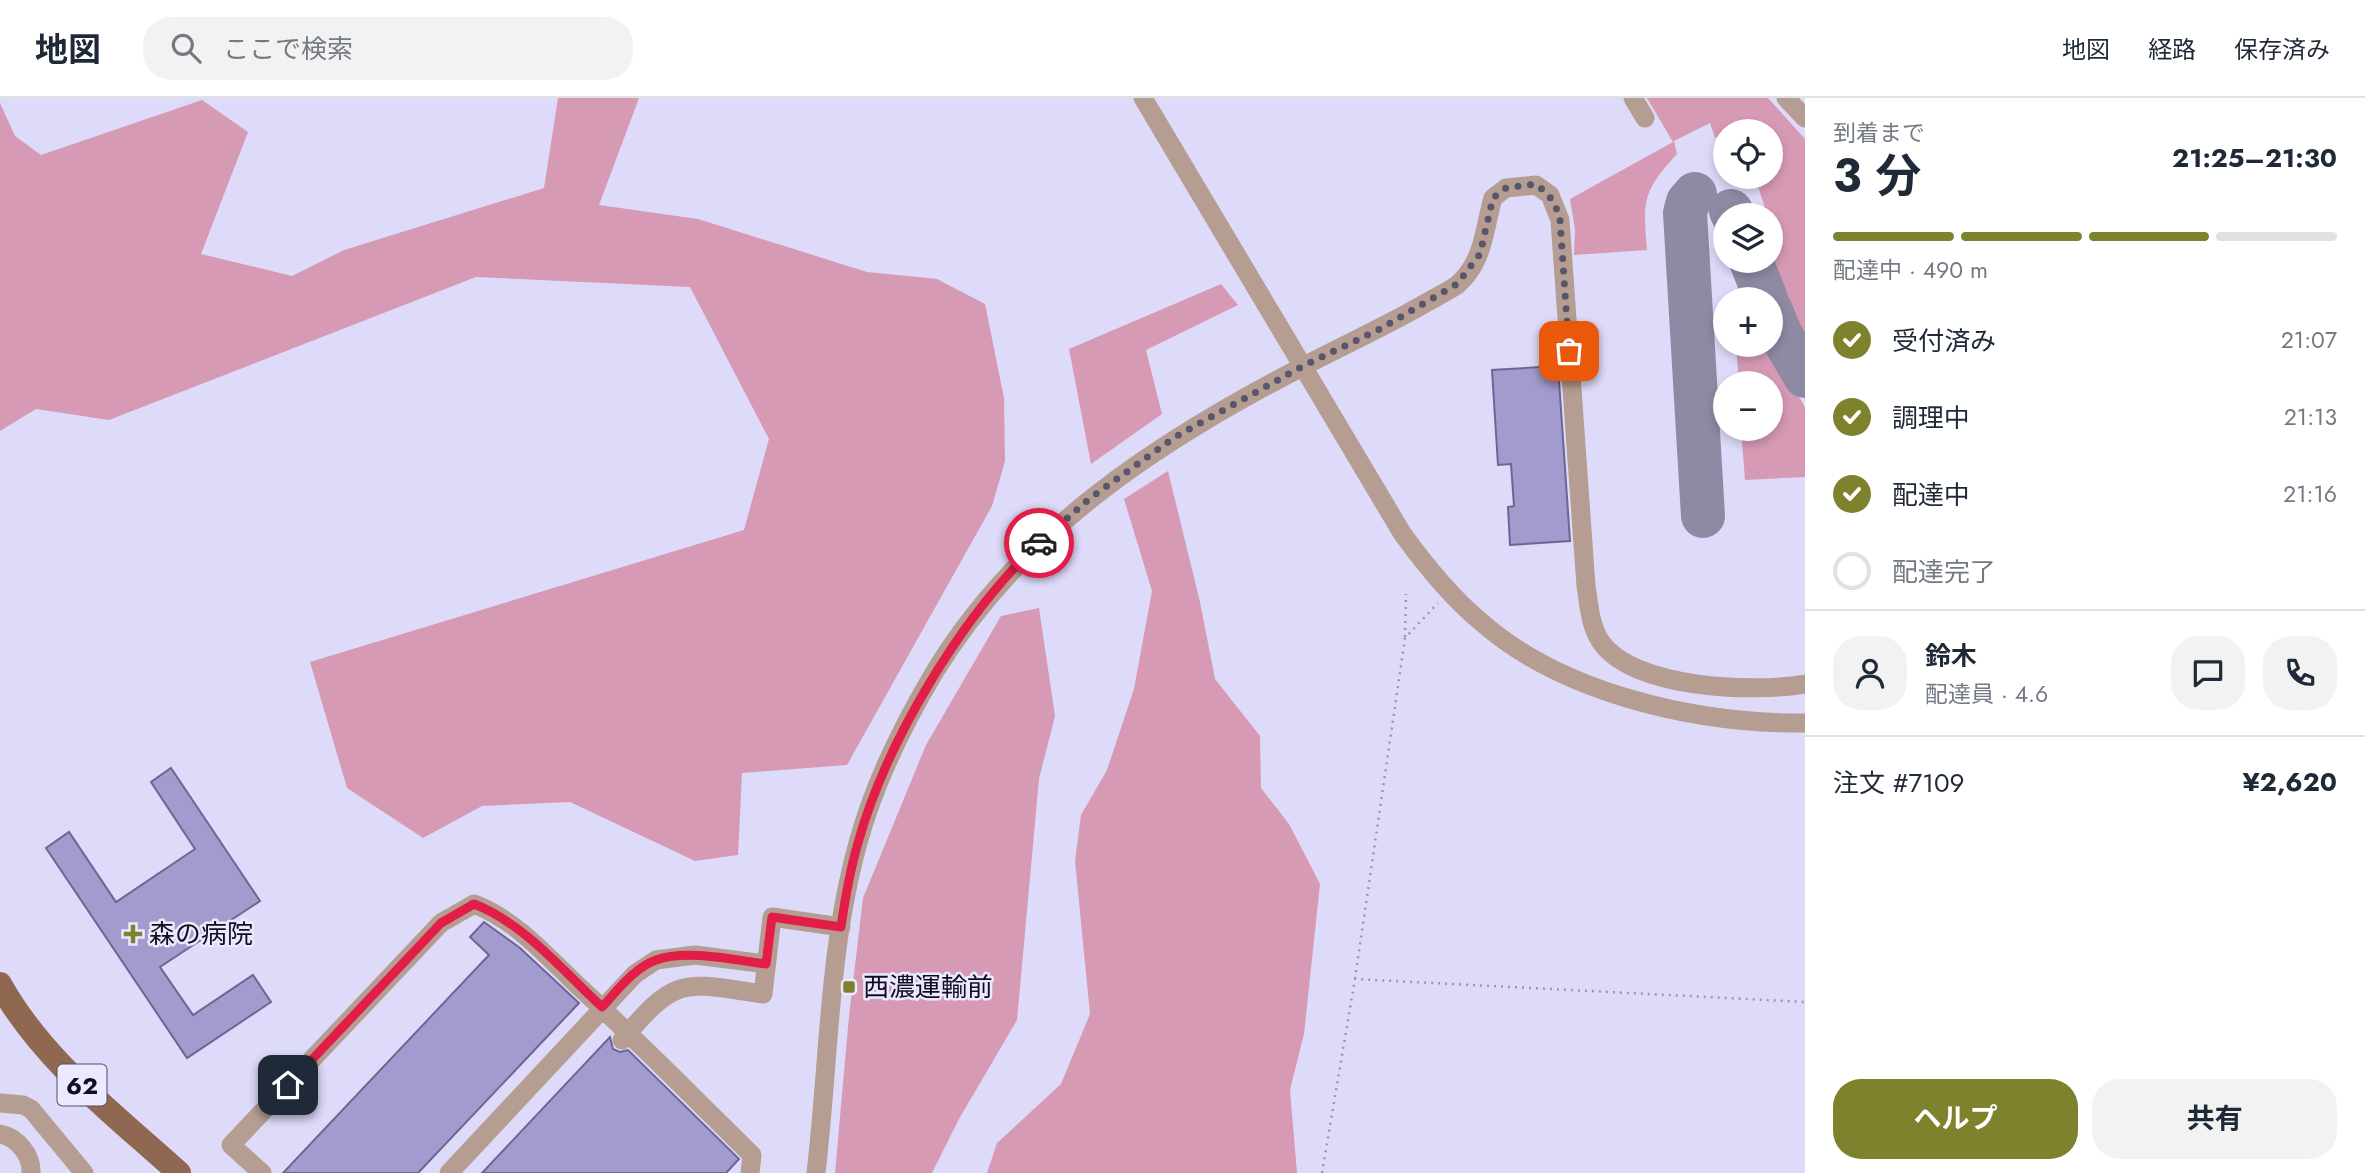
<!DOCTYPE html>
<html lang="ja">
<head>
<meta charset="utf-8">
<style>
  body { margin:0; font-family:Jost,"Noto Sans JP",sans-serif; background:#f2f2f3; color:#1f2937; height:100vh; display:flex; flex-direction:column; font-size:26px; white-space:nowrap }
  * { box-sizing:border-box; margin:0 }
  p { font-size:23px; color:#747a83 }
  .icon { flex:none; width:38px; height:38px; fill:none; stroke:currentColor; stroke-width:2; stroke-linecap:round; stroke-linejoin:round }
  .map { position:relative; flex:1; overflow:hidden }
  .side { display:flex; flex-direction:column; background:#fff; width:560px }
  .side>* { flex:none }
  .fabs { position:absolute; left:1713px; top:21px; display:grid; gap:14px }
  .fabs a { display:grid; place-items:center; width:70px; height:70px; border-radius:50%; background:#fff; box-shadow:0 4px 10px #0003; font-size:35px }
  .pin { position:absolute; display:grid; place-items:center; width:60px; height:60px; color:#fff; margin:-30px; border-radius:14px; box-shadow:0 4px 10px #0006 }
  .courier { position:absolute; display:grid; place-items:center; width:70px; height:70px; margin:-35px; border:5px solid #e11d48; border-radius:50%; background:#fff; color:#222; box-shadow:0 2px 9px #0007 }
  .summary em { font-style:normal; font-weight:700 }
  .summary div { display:flex; flex-direction:column-reverse }
  .summary { display:flex; align-items:center; justify-content:space-between; height:119px; padding:0 28px }
  h1 { font-size:46px; font-weight:700; line-height:52px }
  .bar { display:grid; grid-template-columns:repeat(4,1fr); gap:10px 7px; align-content:center; height:84px; padding:0 28px }
  .bar i { height:9px; border-radius:5px; background:#e0e1e3 }
  .bar .on { background:#7e822c }
  .bar p { grid-column:span 4 }
  .line { display:flex; align-items:center; gap:18px; padding:0 28px; border-top:2px solid #e0e1e3 }
  .line div { flex:1 }
  .round { display:grid; place-items:center; flex:none; width:74px; height:74px; border-radius:28px; background:#f2f2f3 }
  ol { padding:0 28px; list-style:none }
  li { display:flex; align-items:center; gap:21px; height:77px }
  li p { margin-inline-start:auto }
  li .icon { padding:7px; border-radius:50%; background:#7e822c; color:#fff; stroke-width:4 }
  li:last-child { color:#747a83 }
  li i { width:38px; height:38px; border:4px solid #e0e1e3; border-radius:50% }
  .primary-button { display:flex; gap:14px; margin-top:auto; padding:14px 28px }
  .primary-button a { flex:1; height:80px; border-radius:28px; background:#7e822c; color:#fff; font-size:28px; font-weight:700; line-height:80px; text-align:center }
  .primary-button a+a { background:#f2f2f3; color:#1f2937 }
  header { display:flex; align-items:center; gap:42px; box-sizing:border-box; height:98px; padding:0 35px; background:#fff; border-bottom:2px solid #e0e1e3 }
  header strong { font-size:33px }
  nav { display:flex; gap:38px; margin-inline-start:auto; font-size:24px }
  .search { width:490px; height:63px; background:#f2f2f3; display:flex; align-items:center; gap:18px; box-sizing:border-box; padding:0 24px; border-radius:28px; color:#747a83; font-size:26px }
  main { display:flex; flex:1; min-height:0 }
  .map>svg:first-child { display:block }
  .green { fill:#d69ab4 }
  .lines { fill:none; stroke-linecap:round; stroke-linejoin:round }
  .taxiway { stroke:#8e8aa4; stroke-width:44 }
  .building { fill:#a29bcd; stroke:#6d6594; stroke-width:2 }
  .path { stroke:#9a96b2; stroke-width:2.5; stroke-dasharray:2 5; stroke-linecap:butt }
  .minor { stroke:#b59e91; stroke-width:19 }
  .major { stroke:#906851; stroke-width:24 }
  .done { stroke:#58556c; stroke-width:7; stroke-dasharray:0 12.6 }
  .route { stroke:#e11d48; stroke-width:9 }
  .poi-dot { fill:#7e822c; stroke:#ece9ff; stroke-width:2.5 }
  .labels { text-anchor:middle; dominant-baseline:central; stroke-width:5; stroke-linejoin:round; paint-order:stroke }
  .shield { fill:#ece9ff; stroke:#524f62; stroke-width:2 }
  .shield-label { font-size:24px; font-weight:bold; fill:#100d1f }
  .poi-label { font-size:26px; fill:#100d1f; stroke:#ece9ff; text-anchor:start }
</style>
</head>
<body>
<header>
<strong>地図</strong>
<div class="search"><svg class="icon" aria-label="search" viewBox="0 0 24 24"><circle cx="10" cy="10" r="6"/><path d="M15 15l6 6"/></svg>ここで検索</div>
<nav><a>地図</a><a>経路</a><a>保存済み</a></nav>
</header>
<main>
<div class="map">
<svg width="1805" height="1075" viewBox="0 0 1805 1075">
  <rect width="100%" height="100%" fill="#dedafa"/>
  <path class="green" d="M558,0h81l-40,107 99,14 169,53 70,7 48,25 19,94 1,63 -13,45 -145,259 -105,8 -4,82 -43,6 -125,-59 -88,4 -59,32 -76,-50 -37,-126 434,-132 25,-91 -79,-152 -214,-10 -367,143 -73,-11 -36,22v-328l15,33 26,19 161,-55 46,32 -47,122 91,22 52,-26 200,-62z
    M1647,0h121l37,41v204l-36,-82 2,-46 -21,-1 15,-6 -10,-31h16v-46h-32l-2,-2 -11,2 -11,7 -5,-15 -36,18 3,13c-35,38 -34,47 -30,96l-73,5 1,-25 -5,-31 103,-57z
    M1221,186l17,21 -92,45 16,64 -71,50 -22,-115z
    M1736,247h32l37,62v70l-60,3 -4,-51h30v-46h-32z
    M1168,373l32,131 15,77 45,57 1,52 28,36 31,60 -16,150 -14,56 7,83h-310l10,-30 64,-59 29,-70 -15,-153 6,-46 26,-45 27,-81 18,-98 -28,-92z
    M1039,510l16,108 -16,63 -22,241 -58,99 -27,54h-97l14,-157 14,-118 63,-153 75,-129z"/>
  <g class="lines">
    <path class="taxiway" d="M1695,96l-7,8 -3,11 18,303
      M1731,113l2,4
      M1751,163l15,38
      M1771,213l9,22 25,43"/>
  </g>
  <path class="building" d="M1558,268l12,175 -60,4 -2,-38 6,-1 -3,-42 -13,1 -6,-95z
    M171,670l89,133 -100,66 33,48 60,-40 18,27 -84,56 -141,-210 23,-16 47,70 79,-53 -44,-67z
    M484,824l36,26 59,55 -161,170h-135l206,-218 -19,-18z
    M610,939l3,12 7,3 8,-2 111,109 -13,14h-244z"/>
  <g class="lines">
    <path class="path" d="M1405,539l1,-43
      M1355,881l50,-341 33,-35
      M1322,1075l33,-194 450,23"/>
    <path class="minor" d="M1143,0l259,435c23,32 48,63 78,88 82,73 217,103 325,102
      M1633,0l12,20
      M1786,0l19,20
      M622,942c55,-65 60,-58 141,-46l9,-77 69,10
      M0,1005l23,2 8,4 53,64
      M0,1036c17,3 32,21 31,39
      M262,1075l-31,-28 210,-222 33,-19c40,15 71,50 101,79 60,55 118,114 177,172l-2,18
      M449,1075l186,-199 21,-14 39,-5 71,9
      M816,1075c13,-110 12,-223 42,-330 16,-59 45,-118 76,-170 86,-142 226,-233 370,-307 40,-21 80,-39 120,-62 10,-6 23,-12 33,-19 27,-23 27,-56 36,-87l13,-10 30,-3 14,10 10,25 26,366c3,19 4,40 15,56 33,47 153,51 204,42"/>
    <path class="major" d="M0,886c42,76 115,131 179,189"/>
  </g>
  <g class="lines">
    <path class="done" d="M1039,445l50,-44 86,-62 128,-71 77,-37 77,-45 23,-30 13,-56 13,-10 29,-4c15,10 21,20 25,36l9,131"/>
    <path class="route" d="M288,987l153,-162 33,-19c50,19 90,68 128,103 15,-16 32,-39 54,-47 31,-11 78,0 110,4l6,-47 69,10c4,-28 9,-57 17,-84 28,-101 104,-228 181,-300"/>
  </g>
  <g class="poi-dot">
    <path d="M129.5 825.5h7v7h7v7h-7v7h-7v-7h-7v-7h7z"/>
    <rect x="842" y="882" width="14" height="14" rx="3.5"/>
  </g>
  <g class="labels">
    <rect class="shield" x="57.5" y="966.5" width="49" height="41" rx="5"/>
    <g class="shield-label">
      <text x="82" y="987">62</text>
    </g>
    <g class="poi-label">
      <text x="149" y="836">森の病院</text>
      <text x="863" y="889">西濃運輸前</text>
    </g>
  </g>
</svg>
<div class="fabs">
<a><svg class="icon" aria-label="locate" viewBox="0 0 24 24"><circle cx="12" cy="12" r="6"/><path d="M12 2v4M12 18v4M2 12h4M18 12h4"/></svg></a>
<a><svg class="icon" aria-label="layers" viewBox="0 0 24 24"><path d="M12 4l9 5-9 5-9-5zM3 14l9 5 9-5"/></svg></a>
<a>+</a>
<a>−</a>
</div>
<div class="pin" style="left:1569px;top:253px;background:#ea580c"><svg class="icon" aria-label="bag" viewBox="0 0 24 24"><path d="M5 8h14l-1 12H6zM9 8a3 3 0 0 1 6 0"/></svg></div>
<div class="pin" style="left:288px;top:987px;background:#1f2937"><svg class="icon" aria-label="home" viewBox="0 0 24 24"><path d="M3 11l9-7 9 7M6 9v11h12V9"/></svg></div>
<div class="courier" style="left:1039px;top:445px"><svg class="icon" aria-label="car" viewBox="0 0 24 24"><path d="M5 17H2v-5l4-1 3-4h7l3 4 3 1v5h-3M9 17h6M6 11h13"/><circle cx="7" cy="17" r="2"/><circle cx="17" cy="17" r="2"/></svg></div>
</div>
<section class="side">
<div class="summary"><div><h1>3 分</h1><p>到着まで</p></div><em>21:25–21:30</em></div>
<div class="bar"><i class="on"></i><i class="on"></i><i class="on"></i><i></i><p>配達中 · 490 m</p></div>
<ol>
<li><svg class="icon" aria-label="check" viewBox="0 0 24 24"><path d="M5 12l5 5 9-10"/></svg>受付済み<p>21:07</p></li>
<li><svg class="icon" aria-label="check" viewBox="0 0 24 24"><path d="M5 12l5 5 9-10"/></svg>調理中<p>21:13</p></li>
<li><svg class="icon" aria-label="check" viewBox="0 0 24 24"><path d="M5 12l5 5 9-10"/></svg>配達中<p>21:16</p></li>
<li><i></i>配達完了</li>
</ol>
<div class="line" style="height:126px"><a class="round"><svg class="icon" aria-label="person" viewBox="0 0 24 24"><circle cx="12" cy="8" r="4"/><path d="M4 21q1-7 8-7t8 7"/></svg></a><div><b>鈴木</b><p>配達員 · 4.6</p></div><a class="round"><svg class="icon" aria-label="chat" viewBox="0 0 24 24"><path d="M4 5h16v11H9l-5 4z"/></svg></a><a class="round"><svg class="icon" aria-label="phone" viewBox="0 0 24 24"><path d="M5 4h4l2 5-3 2q2 4 5 5l2-3 5 2v4C11 20 4 13 5 4z"/></svg></a></div>
<div class="line" style="height:91px"><div>注文 #7109</div><b>¥2,620</b></div>
<div class="primary-button"><a>ヘルプ</a><a>共有</a></div>
</section>
</main>
</body>
</html>
